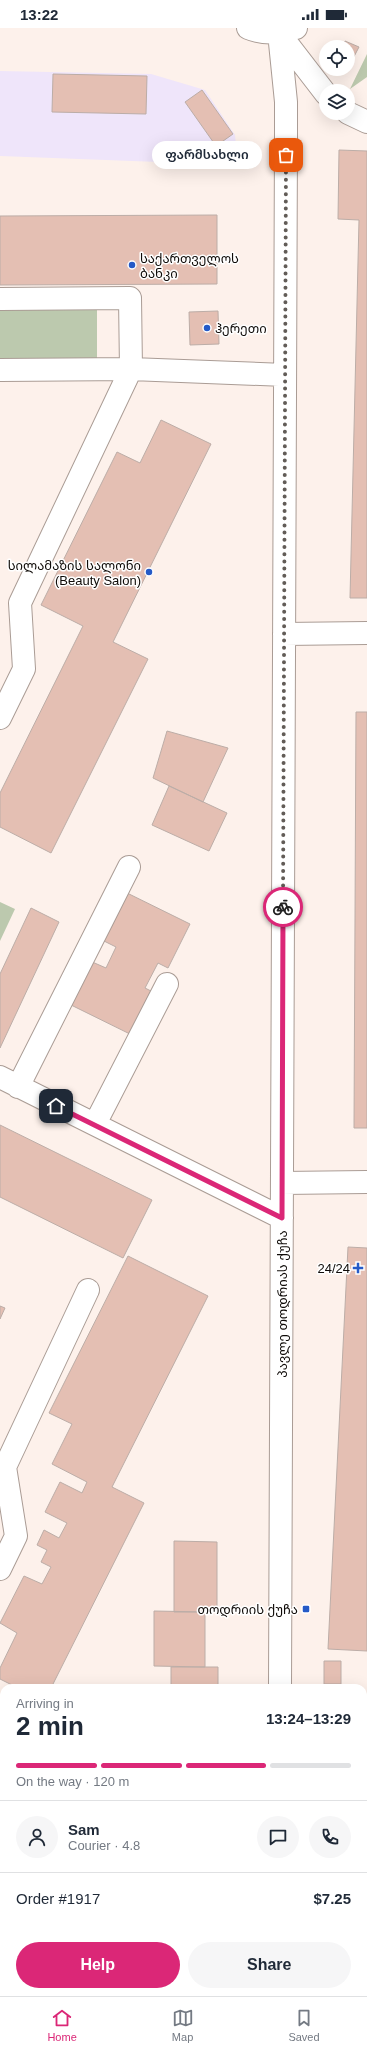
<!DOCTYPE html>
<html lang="en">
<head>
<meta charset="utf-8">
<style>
  body { margin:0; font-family:Arial,"Noto Sans Georgian",sans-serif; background:#f6f6f7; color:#1f2937; height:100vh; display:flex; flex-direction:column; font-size:15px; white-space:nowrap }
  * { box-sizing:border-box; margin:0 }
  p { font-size:13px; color:#747a83 }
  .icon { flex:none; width:22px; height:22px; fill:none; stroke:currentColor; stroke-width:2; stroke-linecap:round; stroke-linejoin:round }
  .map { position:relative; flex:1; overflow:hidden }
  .drawer { position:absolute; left:0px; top:1656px; width:367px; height:312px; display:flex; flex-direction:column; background:#fff; border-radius:12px 12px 0 0; box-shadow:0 4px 16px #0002 }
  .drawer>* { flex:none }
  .fabs { position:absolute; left:319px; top:12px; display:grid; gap:8px }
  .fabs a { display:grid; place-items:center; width:36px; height:36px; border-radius:50%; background:#fff; box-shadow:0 4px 16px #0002; font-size:20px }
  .pin { position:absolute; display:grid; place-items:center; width:34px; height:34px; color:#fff; margin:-17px; border-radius:8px; box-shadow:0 2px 6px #0006 }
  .courier { position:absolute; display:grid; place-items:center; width:40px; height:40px; margin:-20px; border:3px solid #db2777; border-radius:50%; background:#fff; color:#222; box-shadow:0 1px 5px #0007 }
  .bubble { position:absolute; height:28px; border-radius:14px; background:#fff; box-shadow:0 4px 16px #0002; font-size:13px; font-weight:600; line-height:28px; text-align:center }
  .overview em { font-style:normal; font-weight:600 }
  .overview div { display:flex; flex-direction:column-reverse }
  .overview { display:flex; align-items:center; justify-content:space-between; height:68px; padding:0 16px }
  h1 { font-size:26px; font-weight:600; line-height:30px }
  .bar { display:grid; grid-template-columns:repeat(4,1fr); gap:6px 4px; align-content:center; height:48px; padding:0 16px }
  .bar i { height:5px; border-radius:3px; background:#e0e1e3 }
  .bar .current { background:#db2777 }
  .bar p { grid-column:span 4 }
  .line { display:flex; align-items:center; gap:10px; padding:0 16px; border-top:1px solid #e0e1e3 }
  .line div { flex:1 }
  .round { display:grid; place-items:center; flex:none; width:42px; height:42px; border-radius:21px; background:#f6f6f7 }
  .button { display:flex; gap:8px; margin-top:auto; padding:8px 16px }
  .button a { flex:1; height:46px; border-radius:24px; background:#db2777; color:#fff; font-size:16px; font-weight:600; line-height:46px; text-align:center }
  .button a+a { background:#f6f6f7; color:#1f2937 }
  .status { display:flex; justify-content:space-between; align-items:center; height:28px; padding:0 20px; background:#fff; direction:ltr }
  .status svg { height:11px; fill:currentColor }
  .tabs { display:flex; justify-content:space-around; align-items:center; height:56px; border-top:1px solid #e0e1e3; background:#fff; font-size:11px; color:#747a83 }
  .tabs a { display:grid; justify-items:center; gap:2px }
  .tabs .current { color:#db2777 }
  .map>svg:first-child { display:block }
  .commercial { fill:#efe5fa }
  .green { fill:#bcc9ae }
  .building { fill:#e4bfb3; stroke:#bcada7 }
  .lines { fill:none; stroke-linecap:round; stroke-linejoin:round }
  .minor-casing { stroke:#aa9c95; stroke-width:24 }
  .minor { stroke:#fff; stroke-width:22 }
  .done { stroke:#625c57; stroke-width:4; stroke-dasharray:0 7.2 }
  .route { stroke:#db2777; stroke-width:5 }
  .poi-dot { fill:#255ac7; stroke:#fff; stroke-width:1.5 }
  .labels { text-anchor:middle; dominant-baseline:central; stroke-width:3; stroke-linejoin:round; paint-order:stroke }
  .poi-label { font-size:13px; fill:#0f0b08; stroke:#fff; text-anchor:end }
  .street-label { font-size:13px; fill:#0f0b08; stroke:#fff }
</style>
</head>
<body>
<div class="status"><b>13:22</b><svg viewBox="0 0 49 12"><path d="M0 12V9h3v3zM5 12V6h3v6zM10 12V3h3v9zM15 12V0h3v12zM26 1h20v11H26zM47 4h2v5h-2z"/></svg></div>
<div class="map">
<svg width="367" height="1968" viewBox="0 0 367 1968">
  <rect width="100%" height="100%" fill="#fdf1eb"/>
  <path class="commercial" d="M0,43l151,3 54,16 30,45 3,30 -238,-9z
    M363,1710h4v258h-62v-4h58z"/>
  <path class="green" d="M367,26v23l-17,12z
    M97,272v61l-97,1v-61z
    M0,874l15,7 -15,32z
    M0,1684l4,2v76l-4,8z"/>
  <path class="building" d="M345,13l14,6 -11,21v-21h-6z
    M53,46l94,2 -1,38 -94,-2z
    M202,62l31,44 -17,12 -31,-44z
    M339,122l28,1v447h-17l9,-378 -21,-1z
    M217,187v69l-217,1v-69z
    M218,283l1,33 -29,1 -1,-33z
    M161,392l50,24 -98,198 35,17 -97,194 -51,-26v-34l83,-167 -42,-21 76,-153 23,11z
    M356,684h11v416h-13z
    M167,703l61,17 -25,54 -50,-24z
    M169,758l58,27 -18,38 -57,-26z
    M123,863l67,33 -22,44 -10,-5 -13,25 10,5 -21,43 -65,-32 21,-43 16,7 10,-21 -16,-8z
    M31,880l28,14 -59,126v-74z
    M0,1097l152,75 -29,58 -123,-61z
    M348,1219l19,1v403l-39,-2z
    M128,1228l80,40 -96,191 32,16 -93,185h-33l-18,-9v-11l17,-35 -17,-10 24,-47 18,8 9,-17 -10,-5 6,-12 -10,-5 7,-15 15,8 8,-15 -22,-11 15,-30 22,11 5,-11 -35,-18 20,-40 -23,-11z
    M0,1278l5,2 -5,11z
    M174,1513l43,1v70h-43z
    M154,1583l51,1v55l-51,-1z
    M324,1633h17v23h-17z
    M171,1639h47v21h-47z
    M4,1779v26l-4,-2v-16z
    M363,1823h4v145h-7v-4h3z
    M327,1964h33v4h-33z"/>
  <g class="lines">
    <g class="minor-casing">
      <path id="minor" d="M248,0c17,7 31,5 48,0
        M279,5l7,69v37l-6,1549
        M279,5l47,61
        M348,85l19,9
        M0,271l130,-1 1,71 -111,234 4,66 -24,49
        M0,342l131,-1 154,6
        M284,606l83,-1
        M0,1049l282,141
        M18,1059l111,-220
        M95,1096l72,-140
        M282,1155l85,-1
        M0,1541l16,-33 -11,-69 83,-177
        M363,1700h4
        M0,1924l4,2
        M82,1964l8,4
        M278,1968v-4"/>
    </g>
    <use href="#minor" class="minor"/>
  </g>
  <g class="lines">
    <path class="done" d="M283,879l3,-752"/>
    <path class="route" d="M56,1078l226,112 1,-311"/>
  </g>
  <g class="poi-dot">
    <circle cx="132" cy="237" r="4"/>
    <circle cx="207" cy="300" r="4"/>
    <circle cx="149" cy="544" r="4"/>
    <path d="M356 1234h4v4h4v4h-4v4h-4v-4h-4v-4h4z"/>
    <rect x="302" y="1577" width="8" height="8" rx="2"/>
  </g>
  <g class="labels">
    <g class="poi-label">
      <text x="140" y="230" text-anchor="start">საქართველოს<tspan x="140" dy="15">ბანკი</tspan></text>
      <text x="215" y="300" text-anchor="start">ჰერეთი</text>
      <text x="141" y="537">სილამაზის სალონი<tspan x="141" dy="15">(Beauty Salon)</tspan></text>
      <text x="350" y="1240">24/24</text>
      <text x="298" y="1581">თოდრიის ქუჩა</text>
    </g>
    <g class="street-label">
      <text transform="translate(282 1276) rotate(-90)">პავლე თოდრიას ქუჩა</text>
    </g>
  </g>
</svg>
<div class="fabs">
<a><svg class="icon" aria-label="locate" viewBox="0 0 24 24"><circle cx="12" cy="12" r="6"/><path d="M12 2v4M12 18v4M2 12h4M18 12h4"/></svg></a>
<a><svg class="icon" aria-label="layers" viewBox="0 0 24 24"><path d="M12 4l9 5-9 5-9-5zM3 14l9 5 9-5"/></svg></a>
</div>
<div class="pin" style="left:286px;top:127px;background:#ea580c"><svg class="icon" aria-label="bag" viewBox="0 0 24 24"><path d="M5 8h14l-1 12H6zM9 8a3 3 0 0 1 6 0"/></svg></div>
<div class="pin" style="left:56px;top:1078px;background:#1f2937"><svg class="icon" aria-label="home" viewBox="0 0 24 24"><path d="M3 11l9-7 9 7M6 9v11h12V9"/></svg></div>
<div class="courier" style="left:283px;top:879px"><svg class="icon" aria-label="bike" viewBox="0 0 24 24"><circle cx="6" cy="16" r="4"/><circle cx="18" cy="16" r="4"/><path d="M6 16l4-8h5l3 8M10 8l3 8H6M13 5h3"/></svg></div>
<div class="bubble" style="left:152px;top:113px;width:110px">ფარმსახლი</div>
<section class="drawer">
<div class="overview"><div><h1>2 min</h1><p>Arriving in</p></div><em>13:24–13:29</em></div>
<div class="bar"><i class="current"></i><i class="current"></i><i class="current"></i><i></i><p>On the way · 120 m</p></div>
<div class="line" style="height:72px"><a class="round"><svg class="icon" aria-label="person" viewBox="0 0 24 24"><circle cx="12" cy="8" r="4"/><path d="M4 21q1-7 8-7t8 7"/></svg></a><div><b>Sam</b><p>Courier · 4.8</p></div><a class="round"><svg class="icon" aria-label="chat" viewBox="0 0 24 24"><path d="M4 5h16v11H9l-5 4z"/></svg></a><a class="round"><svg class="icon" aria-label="phone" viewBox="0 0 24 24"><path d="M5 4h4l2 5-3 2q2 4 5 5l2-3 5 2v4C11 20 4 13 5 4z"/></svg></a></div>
<div class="line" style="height:52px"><div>Order #1917</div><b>$7.25</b></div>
<div class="button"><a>Help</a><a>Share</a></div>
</section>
</div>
<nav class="tabs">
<a class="current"><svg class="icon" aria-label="home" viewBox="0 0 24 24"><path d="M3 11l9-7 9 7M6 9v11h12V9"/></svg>Home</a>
<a><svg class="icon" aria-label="map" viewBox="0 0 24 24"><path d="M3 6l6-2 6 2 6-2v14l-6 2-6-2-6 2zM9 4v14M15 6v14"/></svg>Map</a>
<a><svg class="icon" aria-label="saved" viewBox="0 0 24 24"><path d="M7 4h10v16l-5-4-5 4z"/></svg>Saved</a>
</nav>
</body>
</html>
